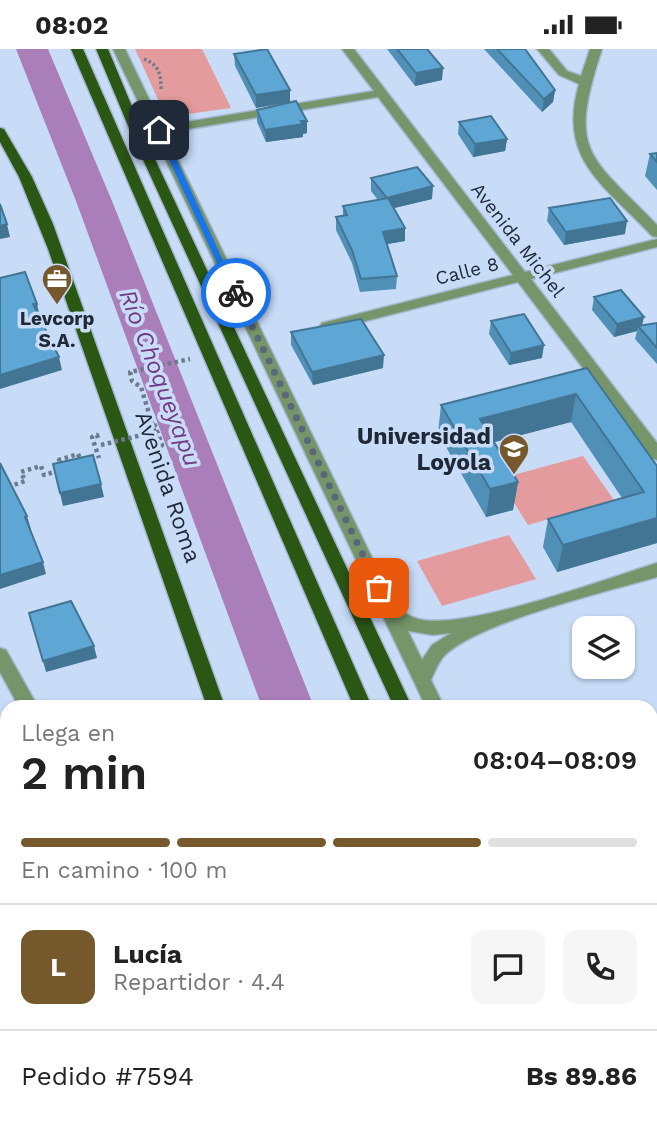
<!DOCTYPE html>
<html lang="es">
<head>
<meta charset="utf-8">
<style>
  body { margin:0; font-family:"Work Sans",sans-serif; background:#f6f6f6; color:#222; height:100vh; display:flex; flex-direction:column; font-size:26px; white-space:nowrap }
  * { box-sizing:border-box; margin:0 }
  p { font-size:23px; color:#767676 }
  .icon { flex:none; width:38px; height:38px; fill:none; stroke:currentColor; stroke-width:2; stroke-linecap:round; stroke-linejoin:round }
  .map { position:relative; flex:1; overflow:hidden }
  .side { position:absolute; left:0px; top:651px; width:658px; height:436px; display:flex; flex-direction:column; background:#fff; border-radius:21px 21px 0 0; box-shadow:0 2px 5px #0004 }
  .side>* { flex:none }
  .fabs { position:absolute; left:572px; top:567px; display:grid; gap:14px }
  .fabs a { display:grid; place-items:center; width:63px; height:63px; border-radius:14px; background:#fff; box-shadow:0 2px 5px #0004; font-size:35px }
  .pin { position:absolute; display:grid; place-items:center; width:60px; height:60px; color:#fff; margin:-30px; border-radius:14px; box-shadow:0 4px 10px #0006 }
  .courier { position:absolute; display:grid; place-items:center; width:70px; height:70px; margin:-35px; border:5px solid #1a73e8; border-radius:50%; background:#fff; color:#222; box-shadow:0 2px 9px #0007 }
  .head em { font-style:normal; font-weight:600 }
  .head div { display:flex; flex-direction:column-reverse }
  .head { display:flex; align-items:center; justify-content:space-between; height:119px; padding:0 21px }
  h1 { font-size:46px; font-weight:600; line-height:52px }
  .bar { display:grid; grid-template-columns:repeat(4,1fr); gap:10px 7px; align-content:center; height:84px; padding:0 21px }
  .bar i { height:9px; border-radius:5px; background:#e0e0e0 }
  .bar .on { background:#75592c }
  .bar p { grid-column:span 4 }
  .line { display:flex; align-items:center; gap:18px; padding:0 21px; border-top:2px solid #e0e0e0 }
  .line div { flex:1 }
  .round { display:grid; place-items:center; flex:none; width:74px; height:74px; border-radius:14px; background:#f6f6f6 }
  .status { display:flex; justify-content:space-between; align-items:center; height:49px; padding:0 35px; background:#fff; direction:ltr }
  .status svg { height:19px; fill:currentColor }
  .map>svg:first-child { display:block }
  .green { fill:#e39b9d }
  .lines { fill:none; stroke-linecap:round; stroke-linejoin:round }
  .river { fill:#aa7eb9; fill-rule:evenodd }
  .minor-casing { stroke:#a6b8d1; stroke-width:3 }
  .major-casing { stroke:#a6b8d1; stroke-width:3 }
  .path-far2 { stroke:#6c7a8e; stroke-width:3.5; stroke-dasharray:2.5 2.5; stroke-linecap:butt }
  .path-far1 { stroke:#6c7a8e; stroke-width:4.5; stroke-dasharray:3.5 3.5; stroke-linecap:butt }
  .path { stroke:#6c7a8e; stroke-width:5; stroke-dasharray:4.5 4.5; stroke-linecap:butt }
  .minor { fill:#76956a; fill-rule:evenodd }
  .major { fill:#2b5715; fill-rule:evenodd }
  .path-bridge { stroke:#6c7a8e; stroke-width:4.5; stroke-dasharray:3.5 3.5; stroke-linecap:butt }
  .wall { fill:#5190b6 }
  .shaded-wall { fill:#427594 }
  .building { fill:#5ea7d4; stroke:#427594; stroke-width:2 }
  .route { fill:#1a73e8 }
  .done { stroke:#5a677a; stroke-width:7; stroke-dasharray:0 12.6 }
  .labels { text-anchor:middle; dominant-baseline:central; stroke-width:7; stroke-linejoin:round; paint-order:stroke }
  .far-street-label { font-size:19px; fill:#1f2836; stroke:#c8dcf8 }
  .far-poi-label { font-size:19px; font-weight:bold; fill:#1f2836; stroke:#c8dcf8 }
  .poi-label { font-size:23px; font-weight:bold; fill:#1f2836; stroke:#c8dcf8; text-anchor:end }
  .street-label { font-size:23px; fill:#1f2836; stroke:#c8dcf8 }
  .water-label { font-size:24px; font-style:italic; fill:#723b84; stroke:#c8dcf8 }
</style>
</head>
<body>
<div class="status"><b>08:02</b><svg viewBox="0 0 49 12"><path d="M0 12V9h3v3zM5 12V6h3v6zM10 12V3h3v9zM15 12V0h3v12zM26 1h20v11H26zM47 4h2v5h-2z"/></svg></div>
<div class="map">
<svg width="657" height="1086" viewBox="0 0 657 1086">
  <rect width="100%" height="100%" fill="#c8dcf8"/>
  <path class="green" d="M135,0h67l29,59 -65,9z
    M583,407l31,44 -86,25 -29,-46z
    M509,486l27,44 -94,27 -25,-45z"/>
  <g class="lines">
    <path class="river" d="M16,0h32l64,152 202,506h-52l-186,-506z
      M424,1080h67l2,6h-67z"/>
    <g class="minor-casing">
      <path id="minor" d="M113,0h12l37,77 212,-35 -32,-42h12l171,223 132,-33v8l-126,32 126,164v17l-6,-2 -133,-176 -191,49 -5,-2 -2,-3 2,-3 191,-48 -135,-178 -213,36 231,474c6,3 12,9 19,11 43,16 193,-40 242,-55v14c-51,15 -179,45 -213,79 -6,7 -9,15 -13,24l13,27h-18zM408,582l25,4 18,-2 -19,12 -10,15z
        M537,0h12l18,22 14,5 9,-27h12c-34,104 -15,104 55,176v12l-5,-1c-47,-51 -95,-75 -73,-152l-20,-9z
        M0,599l6,2 32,57h-19l-19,-35z
        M7,891v72l-7,3v-73z"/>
    </g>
    <g class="major-casing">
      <path id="major" d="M71,0h12l289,658h-18z
        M96,0h12l38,91 266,567h-18l-260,-567z
        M0,79l4,1 28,48 21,47 172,483h-18l-159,-458 -29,-72 -19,-35z
        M351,1080h24l3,6h-24z
        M534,1080h24l3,6h-24z
        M600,1080h24l3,6h-24z"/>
    </g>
    <path class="path-far2" d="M144,10c15,6 17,15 17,30
      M36,271l22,-6"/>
    <path class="path-far1" d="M150,384l4,11 4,-1 -17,-56 -9,-6 -2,-9 60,-13
      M98,389l-1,-3 -5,2 7,21
      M149,398l9,3 4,-5 -9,-25
      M63,418l-4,-7 19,-6 4,9
      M8,438l17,-6 -4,-9 20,-6 3,9 14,-4"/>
    <path class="path" d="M2,1086l5,-6"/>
    <use href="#minor" class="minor"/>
    <use href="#major" class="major"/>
    <path class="path-bridge" d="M101,396l49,-12"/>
  </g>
  <path class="wall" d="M387,0h40l15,31 -27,6z
    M484,0h41l30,41 -2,12 -11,10z
    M234,5l56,36v12l-34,6 -21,-42z
    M257,61l50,11v12l-4,1v3l-37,5 -9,-20z
    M459,73l48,17 -2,12 -32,6 -15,-23z
    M657,104v37l-12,-14 5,-22z
    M371,129l61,21 -38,9 11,33 -18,3 10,32 -1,13 -36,3 -8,-29 -16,-33v-13l7,-1v-10l35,-6 -7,-9z
    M549,159l76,26 -61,11 -17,-24z
    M594,248l48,29 15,-3v41l-22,-25 2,-8 -23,6 -22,-27z
    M491,272l51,37 -33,7 -20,-31z
    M291,283l92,36 -70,17 -22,-40z
    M587,319l70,98v77l-100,29 -14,-25 5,-28 74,-21 -51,-76 -77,20 24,40 -5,28 -27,7 -48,-84 3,-28z
    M657,711v199l-6,-12v-185z"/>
  <path class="shaded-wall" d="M443,19l-1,12 -27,6 1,-13z
    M290,41v12l-34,6v-13z
    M555,41l-2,12 -11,10 2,-13z
    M301,72h6v12l-4,1v3l-37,5 -1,-12z
    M507,90l-2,12 -32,6 2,-13z
    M433,137l-1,13 -46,11 1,-12z
    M627,172l-2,13 -61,11 2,-13z
    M7,175l3,13 -10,2v-13z
    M405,179v13l-23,4 1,-13z
    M33,255h4l3,13z
    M644,268l-3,13 -3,-4 -1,5 -23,6 3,-13z
    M544,296l-2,13 -33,7 2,-12z
    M384,306l-1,13 -70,17 -1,-13z
    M59,308l3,13 -62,19v-14z
    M576,345l-5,28 -95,25 4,-28z
    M518,433l-5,28 -27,7 4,-28z
    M101,435l3,13 -41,9 -3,-13z
    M27,467l4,13 -2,1 -4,-13z
    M657,469v25l-100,29 6,-27z
    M43,513l3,12 -46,15v-14z
    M94,597l3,12 -51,14 -3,-11z"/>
  <path class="building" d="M267,0l23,41 -34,5 -22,-41z
    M397,0h30l16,19 -27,5z
    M497,0h28l30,41 -11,9z
    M296,52l11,20h-6l2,3 -38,6 -8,-20z
    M491,67l16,23 -32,5 -16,-22z
    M657,104v9l-7,-8z
    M417,118l16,19 -46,12 -16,-20z
    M388,149l17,30 -22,4 14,44 -36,3 -9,-29 -16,-33 11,-2 -4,-9z
    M610,149l17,23 -61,11 -17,-24z
    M0,155l7,20 -7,2z
    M25,223l12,32h-4l26,53 -59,18v-97z
    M621,241l23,27 -27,7 -23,-27z
    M524,265l20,31 -33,8 -20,-32z
    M361,270l23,36 -72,17 -21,-40z
    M657,274v25l-19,-22z
    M587,319l70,98v52l-94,27 -15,-26 96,-27 -68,-98 -96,25 38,63 -28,7 -49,-84z
    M93,406l8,29 -41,9 -7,-29z
    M0,414l27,53 -2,1 18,45 -43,13z
    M71,552l23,45 -51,15 -14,-48z
    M657,711v156l-6,-11v-143z"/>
  <path class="route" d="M159,79l4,2 76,165 -8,-2 -76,-163z"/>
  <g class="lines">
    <path class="done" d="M236,244l143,295"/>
  </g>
  <defs>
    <g id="office-pin" transform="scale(1.575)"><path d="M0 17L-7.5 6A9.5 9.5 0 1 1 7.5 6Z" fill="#75592c" stroke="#c8dcf8"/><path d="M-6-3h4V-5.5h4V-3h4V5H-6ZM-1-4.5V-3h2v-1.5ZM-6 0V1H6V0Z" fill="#fff"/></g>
    <g id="university-pin" transform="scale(1.575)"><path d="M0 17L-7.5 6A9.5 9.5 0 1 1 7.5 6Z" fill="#75592c" stroke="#c8dcf8"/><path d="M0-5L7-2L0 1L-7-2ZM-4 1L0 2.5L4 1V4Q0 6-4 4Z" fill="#fff"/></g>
  </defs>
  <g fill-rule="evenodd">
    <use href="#office-pin" x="57" y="230"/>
    <use href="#university-pin" x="514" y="400"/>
  </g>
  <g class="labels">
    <g class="far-street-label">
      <text transform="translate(518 191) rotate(52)">Avenida Michel</text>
      <text transform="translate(467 222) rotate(-14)">Calle 8</text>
    </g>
    <g class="far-poi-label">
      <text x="57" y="269">Levcorp<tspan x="57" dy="22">S.A.</tspan></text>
    </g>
    <g class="poi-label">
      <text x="491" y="387">Universidad<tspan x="491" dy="26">Loyola</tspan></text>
    </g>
    <g class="street-label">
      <text transform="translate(168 438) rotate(71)">Avenida Roma</text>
    </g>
    <g class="water-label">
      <text transform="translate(160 329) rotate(69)">Río Choqueyapu</text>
    </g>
  </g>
</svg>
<div class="fabs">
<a><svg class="icon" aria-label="layers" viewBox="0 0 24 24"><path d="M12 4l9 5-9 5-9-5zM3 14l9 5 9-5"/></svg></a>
</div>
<div class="pin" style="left:379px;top:539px;background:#ea580c"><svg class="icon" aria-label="bag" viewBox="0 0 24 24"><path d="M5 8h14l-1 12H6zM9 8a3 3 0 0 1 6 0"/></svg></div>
<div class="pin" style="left:159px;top:81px;background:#1f2937"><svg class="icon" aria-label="home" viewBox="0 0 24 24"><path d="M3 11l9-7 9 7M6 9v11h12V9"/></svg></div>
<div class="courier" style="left:236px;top:244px"><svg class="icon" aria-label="bike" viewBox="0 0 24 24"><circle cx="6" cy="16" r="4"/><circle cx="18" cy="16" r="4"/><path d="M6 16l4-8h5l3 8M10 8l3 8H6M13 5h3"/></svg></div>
<section class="side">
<div class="head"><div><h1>2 min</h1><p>Llega en</p></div><em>08:04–08:09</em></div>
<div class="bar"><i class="on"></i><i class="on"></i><i class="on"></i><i></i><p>En camino · 100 m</p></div>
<div class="line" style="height:126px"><b class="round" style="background:#75592c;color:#fff">L</b><div><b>Lucía</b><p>Repartidor · 4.4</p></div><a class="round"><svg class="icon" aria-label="chat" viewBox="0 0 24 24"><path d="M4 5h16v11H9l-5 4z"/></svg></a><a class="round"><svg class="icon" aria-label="phone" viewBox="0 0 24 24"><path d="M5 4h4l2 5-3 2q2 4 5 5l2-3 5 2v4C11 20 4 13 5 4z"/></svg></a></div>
<div class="line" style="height:91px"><div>Pedido #7594</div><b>Bs 89.86</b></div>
</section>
</div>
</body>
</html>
